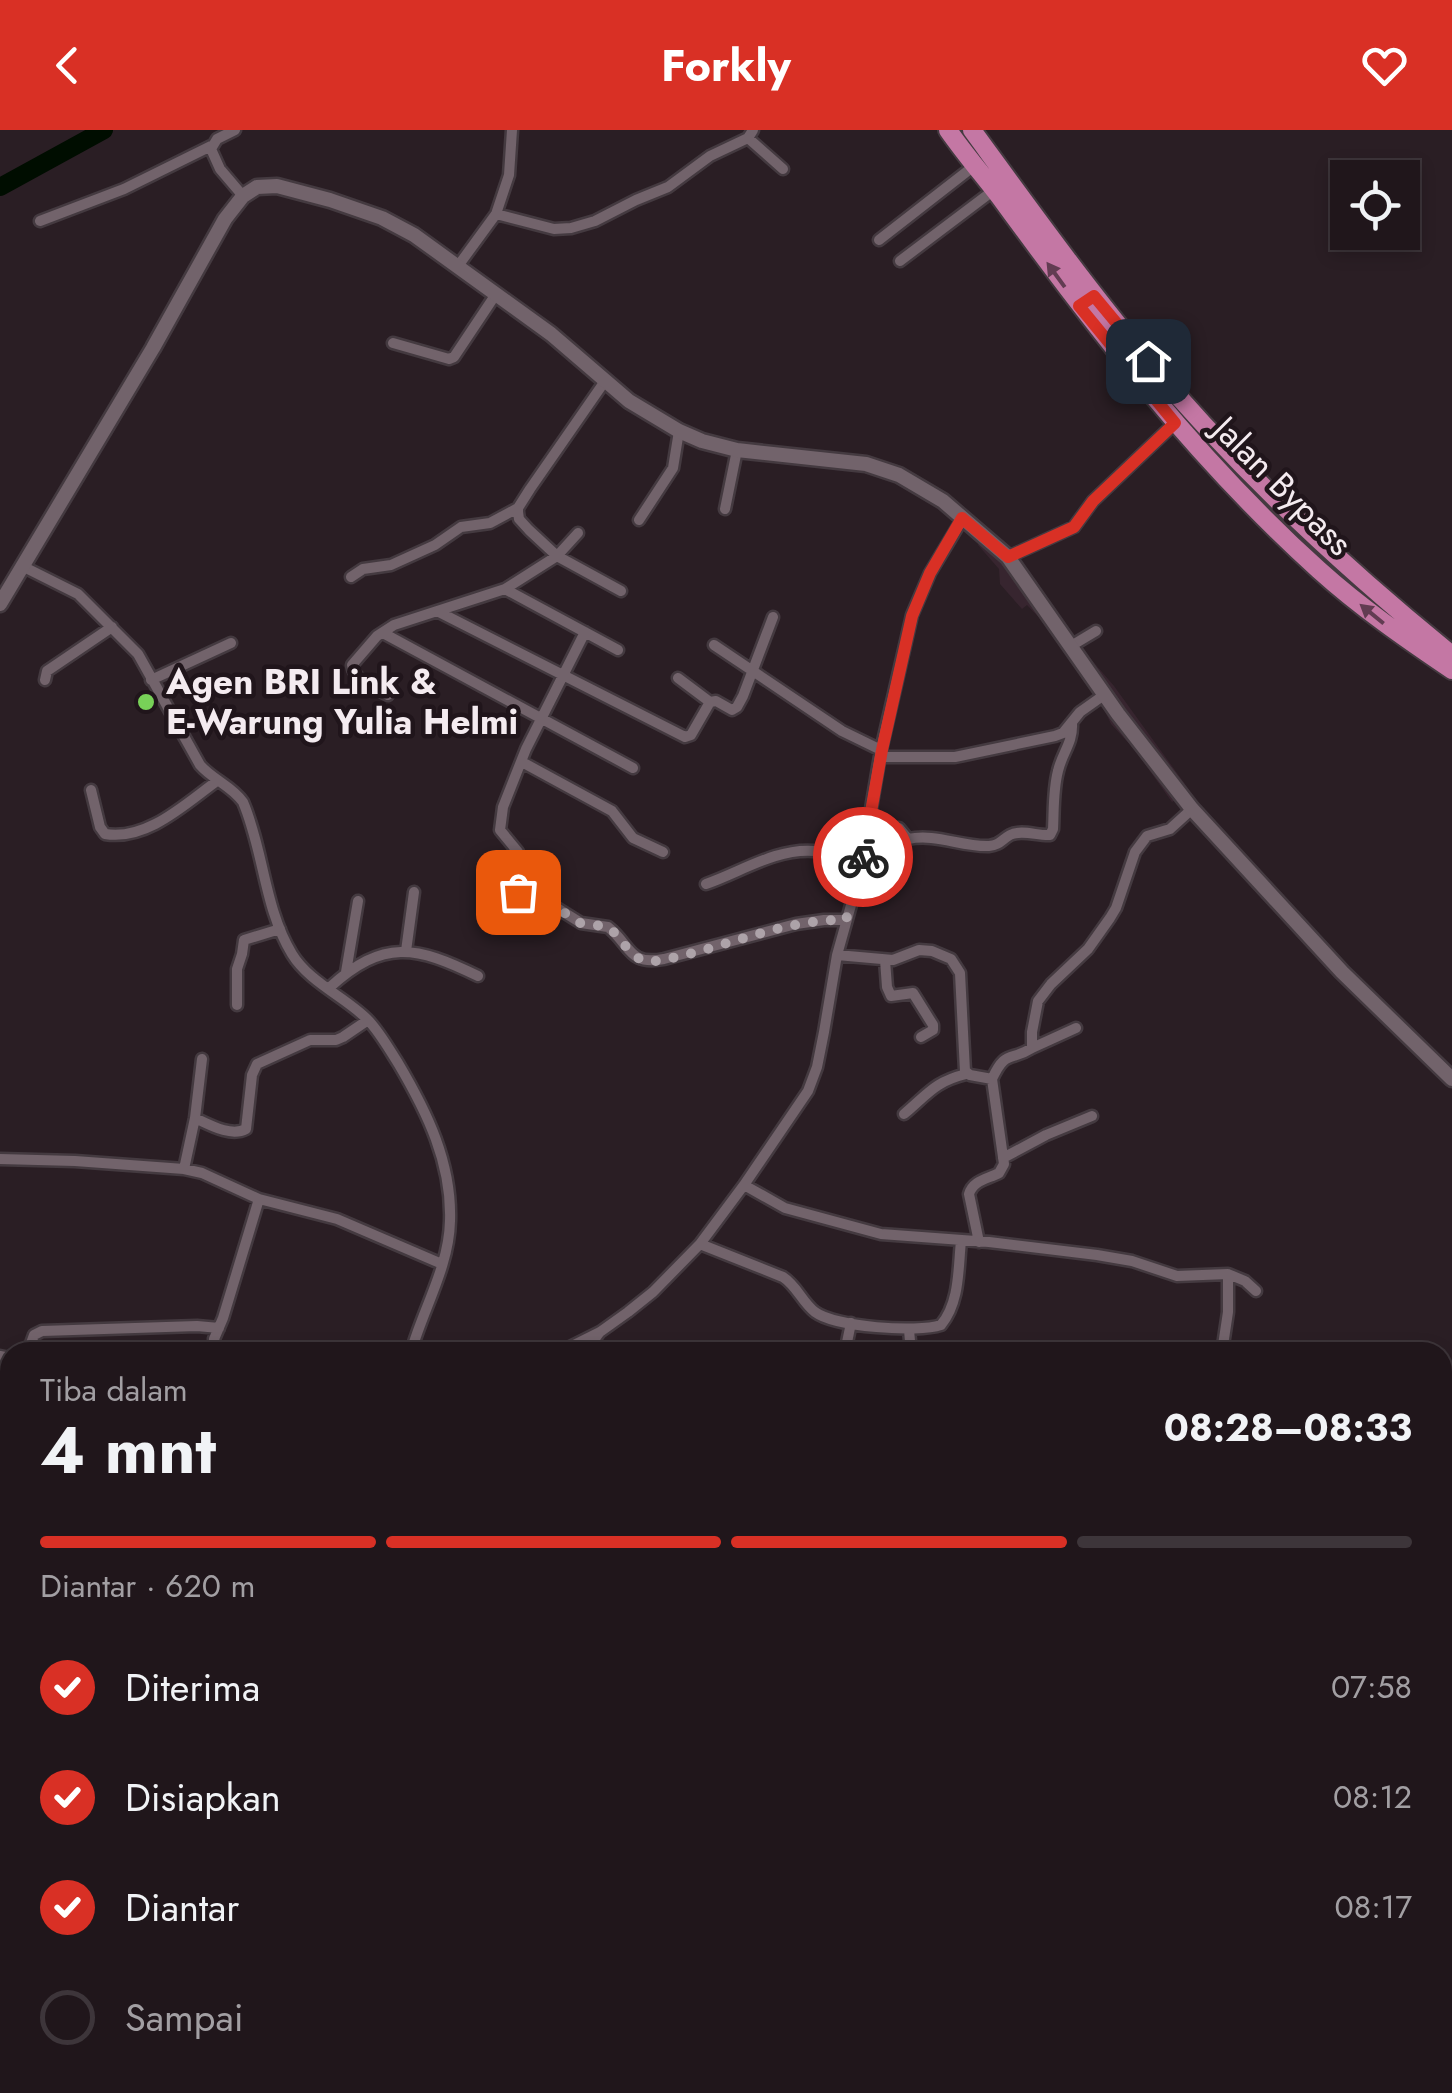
<!DOCTYPE html>
<html lang="id">
<head>
<meta charset="utf-8">
<style>
  body { margin:0; font-family:Jost,sans-serif; background:#281f24; color:#f1f3f6; height:100vh; display:flex; flex-direction:column; font-size:38px; white-space:nowrap }
  * { box-sizing:border-box; margin:0 }
  p { font-size:32px; color:#a29fa3 }
  .icon { flex:none; width:55px; height:55px; fill:none; stroke:currentColor; stroke-width:2; stroke-linecap:round; stroke-linejoin:round }
  .map { position:relative; flex:1; overflow:hidden }
  .side { position:absolute; left:0px; top:1212px; width:1452px; height:752px; display:flex; flex-direction:column; background:#20161b; border-radius:30px 30px 0 0; box-shadow:0 5px 15px #0003,0 0 0 2px #3d353a }
  .side>* { flex:none }
  .tools { position:absolute; left:1330px; top:30px; display:grid; gap:20px }
  .tools a { display:grid; place-items:center; width:90px; height:90px; border-radius:0px; background:#20161b; box-shadow:0 5px 15px #0003,0 0 0 2px #3d353a; font-size:50px }
  .pin { position:absolute; display:grid; place-items:center; width:85px; height:85px; color:#fff; margin:-42px; border-radius:20px; box-shadow:0 5px 15px #0006 }
  .courier { position:absolute; display:grid; place-items:center; width:100px; height:100px; margin:-50px; border:8px solid #d93025; border-radius:50%; background:#fff; color:#222; box-shadow:0 2px 12px #0007 }
  .overview em { font-style:normal; font-weight:700 }
  .overview div { display:flex; flex-direction:column-reverse }
  .overview { display:flex; align-items:center; justify-content:space-between; height:170px; padding:0 40px }
  h1 { font-size:65px; font-weight:700; line-height:75px }
  .bar { display:grid; grid-template-columns:repeat(4,1fr); gap:15px 10px; align-content:center; height:120px; padding:0 40px }
  .bar i { height:12px; border-radius:8px; background:#3d353a }
  .bar .on { background:#d93025 }
  .bar p { grid-column:span 4 }
  ol { padding:0 40px; list-style:none }
  li { display:flex; align-items:center; gap:30px; height:110px }
  li p { margin-inline-start:auto }
  li .icon { padding:10px; border-radius:50%; background:#d93025; color:#fff; stroke-width:4 }
  li:last-child { color:#a29fa3 }
  li i { width:55px; height:55px; border:5px solid #3d353a; border-radius:50% }
  header { display:flex; justify-content:space-between; align-items:center; height:130px; padding:0 40px; background:#d93025; color:#fff; font-size:45px; font-weight:700 }
  .map>svg:first-child { display:block }
  .built { fill:#37252f }
  .lines { fill:none; stroke-linecap:round; stroke-linejoin:round }
  .river { stroke:#000d00; stroke-width:18 }
  .street-casing { stroke:#443a40; stroke-width:15 }
  .secondary-casing { stroke:#443a40; stroke-width:19 }
  .highway-casing { stroke:#443a40; stroke-width:22 }
  .street { stroke:#72636b; stroke-width:10 }
  .secondary { stroke:#72636b; stroke-width:14 }
  .highway { stroke:#c477a4; stroke-width:18 }
  .oneway { fill:#623c52 }
  .done { stroke:#ada3a9; stroke-width:10; stroke-dasharray:0 18 }
  .route { stroke:#d93025; stroke-width:12 }
  .poi-dot { fill:#78d158; stroke:#20151b; stroke-width:4 }
  .labels { text-anchor:middle; dominant-baseline:central; stroke-width:9; stroke-linejoin:round; paint-order:stroke }
  .street-label { font-size:35px; fill:#f4ebf0; stroke:#20151b }
  .poi-label { font-size:35px; font-weight:bold; fill:#f4ebf0; stroke:#20151b; text-anchor:start }
</style>
</head>
<body>
<header><svg class="icon" aria-label="back" viewBox="0 0 24 24"><path d="M15 5l-7 7 7 7"/></svg>Forkly<svg class="icon" aria-label="heart" viewBox="0 0 24 24"><path d="M12 20l-8-8c-3-5 5-10 8-4 3-6 11-1 8 4z"/></svg></header>
<div class="map">
<svg width="1452" height="1963" viewBox="0 0 1452 1963">
  <rect width="100%" height="100%" fill="#2a1e24"/>
  <path class="built" d="M985,401l18,9 25,38 8,2 29,49 49,57 76,105 -18,11 -37,-52 -24,-26 -13,-27 -45,-65 -26,-27 -5,4 -22,-25 -1,-15 -21,-24z"/>
  <g class="lines">
    <path class="river" d="M0,57l104,-57"/>
    <g class="street-casing">
      <path id="street" d="M235,0l-18,9 -6,10 9,20 23,27
        M748,8l35,31
        M496,84l58,15 17,-1 24,-7 41,-21 32,-13 42,-31 38,-18 5,-8
        M40,91l84,-32 87,-43
        M879,110l95,-74
        M900,131l94,-71
        M458,136l38,-52 13,-39 3,-45
        M393,213l56,16 5,-2 42,-63
        M605,251l-75,108 -12,19v4l1,7 10,11 28,26 64,35
        M725,379l12,-59
        M639,390l34,-52 6,-37
        M1008,427l66,-30 19,-26 82,-78
        M24,437l54,27 60,60 62,111c13,15 32,21 43,37 21,49 21,106 49,152 17,28 53,43 75,65 12,12 22,30 31,44 29,49 54,100 52,158 -1,46 -27,88 -39,131
        M351,447l12,-8 28,-4 44,-20 26,-18 29,-4 28,-15
        M505,459l113,61
        M437,481l248,126 6,-2 19,-33 6,-1 16,9 5,-3 6,-11 30,-79
        M585,502l-59,117 -23,58 -3,23 18,22v40l3,6 36,10 24,15 27,4c23,18 20,39 56,32l132,-35 28,-4h22
        M383,503l250,135
        M714,515l128,86 39,19
        M1071,516l25,-15
        M678,548l32,24
        M45,550l2,-9 65,-44
        M151,550l80,-37
        M388,565c-13,-7 -34,-14 -36,-30l25,-29 17,-11 111,-36 52,-33 21,-23
        M880,627h75l100,-21 8,-3 17,-21 24,-17
        M522,632l90,49 21,27 30,14
        M91,660l9,37 5,7c42,7 80,-30 112,-53
        M868,698h31l9,11c28,-6 53,8 81,7 11,-1 12,-6 21,-11 11,-6 28,1 40,0l3,-6c1,-19 0,-39 5,-58 4,-18 15,-28 14,-47
        M706,754c35,-12 70,-36 108,-33 16,2 33,6 49,8
        M406,821l8,-59
        M837,825l56,5 26,-10 13,1 19,8 9,14 5,98 5,4 22,4
        M885,830l2,27 4,9 22,-3 20,32v5l-12,7
        M346,842l12,-71
        M329,858c55,-50 87,-42 149,-12
        M237,875v-36l5,-15 2,-14 36,-11
        M1032,918l44,-20
        M904,984c24,-20 30,-32 62,-40
        M195,988c15,7 36,19 51,11l6,-54 5,-11 53,-24h26l7,-3 25,-17
        M1003,1028l43,-23 46,-19
        M0,1029l75,2 109,8 18,4 57,26 78,20 105,45
        M184,1039l11,-51 7,-59
        M744,1055l41,23 96,26 108,8 108,13 35,6 45,15 51,-2 17,7 11,10
        M979,1112l-10,-48c4,-14 19,-15 30,-21l5,-9 -12,-85c14,-30 18,-17 40,-31v-16l6,-31 13,-17 37,-35 22,-31 6,-10 19,-56 12,-16 23,-7 22,-20
        M700,1114l83,33c14,9 19,25 32,35 20,15 102,21 126,13 19,-23 17,-56 20,-84
        M909,1200l2,22
        M28,1222l6,-17 8,-4 155,-5 22,2
        M218,1222l-4,-13 9,-21 36,-119
        M560,1222l40,-20 28,-20 25,-20 47,-48 44,-59 64,-94 9,-24 7,-35 13,-77 23,-82 21,-123 31,-135 18,-42 33,-55
        M589,1222l2,-8 8,-11
        M845,1222l6,-29
        M1222,1222l6,-40v-38
        M0,1226l10,2
        M0,1467l10,-1
        M0,1570l10,-4
        M0,1741l10,-22
        M0,1752l10,3
        M0,1883l10,3
        M1442,1925l10,-4
        M821,1955l2,8
        M1082,1955l18,8
        M1194,1955l6,3 2,5
        M1025,1963l2,-8"/>
    </g>
    <g class="secondary-casing">
      <path id="secondary" d="M0,474l153,-256 72,-129 18,-23 14,-9 20,-1 53,14 52,18 32,17 137,99 78,67 50,30 23,10 35,9 129,14 33,11 44,26 65,56 110,157 74,95 150,163 110,107"/>
    </g>
    <g class="highway-casing">
      <path id="highway" d="M948,0c16,23 34,44 51,66 97,133 197,263 320,374 41,37 87,69 133,100
        M972,0c57,78 113,156 175,230 91,109 195,206 305,295"/>
    </g>
    <use href="#street" class="street"/>
    <use href="#secondary" class="secondary"/>
    <use href="#highway" class="highway"/>
  </g>
  <defs><path id="oneway-solid" d="M-6-.8H1V-3.2L6.5 0L1 3.2V.8H-6Z" transform="scale(2.5)"/></defs>
  <g class="oneway">
    <use href="#oneway-solid" transform="translate(1056 145) rotate(-126)"/>
    <use href="#oneway-solid" transform="translate(1372 484) rotate(-141)"/>
  </g>
  <g class="lines">
    <path class="done" d="M518,762l5,8 34,8 23,15 28,4c15,11 21,32 41,35 67,-9 128,-43 197,-42l17,-63"/>
    <path class="route" d="M863,727l19,-107 30,-134 18,-43 32,-55 46,39 66,-30 19,-26 82,-78 -96,-117 15,-10 54,65"/>
  </g>
  <circle class="poi-dot" cx="146" cy="572" r="10"/>
  <g class="labels">
    <g class="street-label">
      <text transform="translate(1283 356) rotate(45)">Jalan Bypass</text>
    </g>
    <g class="poi-label">
      <text x="166" y="552">Agen BRI Link &amp;<tspan x="166" dy="40">E-Warung Yulia Helmi</tspan></text>
    </g>
  </g>
</svg>
<div class="tools">
<a><svg class="icon" aria-label="locate" viewBox="0 0 24 24"><circle cx="12" cy="12" r="6"/><path d="M12 2v4M12 18v4M2 12h4M18 12h4"/></svg></a>
</div>
<div class="pin" style="left:518px;top:762px;background:#ea580c"><svg class="icon" aria-label="bag" viewBox="0 0 24 24"><path d="M5 8h14l-1 12H6zM9 8a3 3 0 0 1 6 0"/></svg></div>
<div class="pin" style="left:1148px;top:231px;background:#1f2937"><svg class="icon" aria-label="home" viewBox="0 0 24 24"><path d="M3 11l9-7 9 7M6 9v11h12V9"/></svg></div>
<div class="courier" style="left:863px;top:727px"><svg class="icon" aria-label="bike" viewBox="0 0 24 24"><circle cx="6" cy="16" r="4"/><circle cx="18" cy="16" r="4"/><path d="M6 16l4-8h5l3 8M10 8l3 8H6M13 5h3"/></svg></div>
<section class="side">
<div class="overview"><div><h1>4 mnt</h1><p>Tiba dalam</p></div><em>08:28–08:33</em></div>
<div class="bar"><i class="on"></i><i class="on"></i><i class="on"></i><i></i><p>Diantar · 620 m</p></div>
<ol>
<li><svg class="icon" aria-label="check" viewBox="0 0 24 24"><path d="M5 12l5 5 9-10"/></svg>Diterima<p>07:58</p></li>
<li><svg class="icon" aria-label="check" viewBox="0 0 24 24"><path d="M5 12l5 5 9-10"/></svg>Disiapkan<p>08:12</p></li>
<li><svg class="icon" aria-label="check" viewBox="0 0 24 24"><path d="M5 12l5 5 9-10"/></svg>Diantar<p>08:17</p></li>
<li><i></i>Sampai</li>
</ol>
</section>
</div>
</body>
</html>
